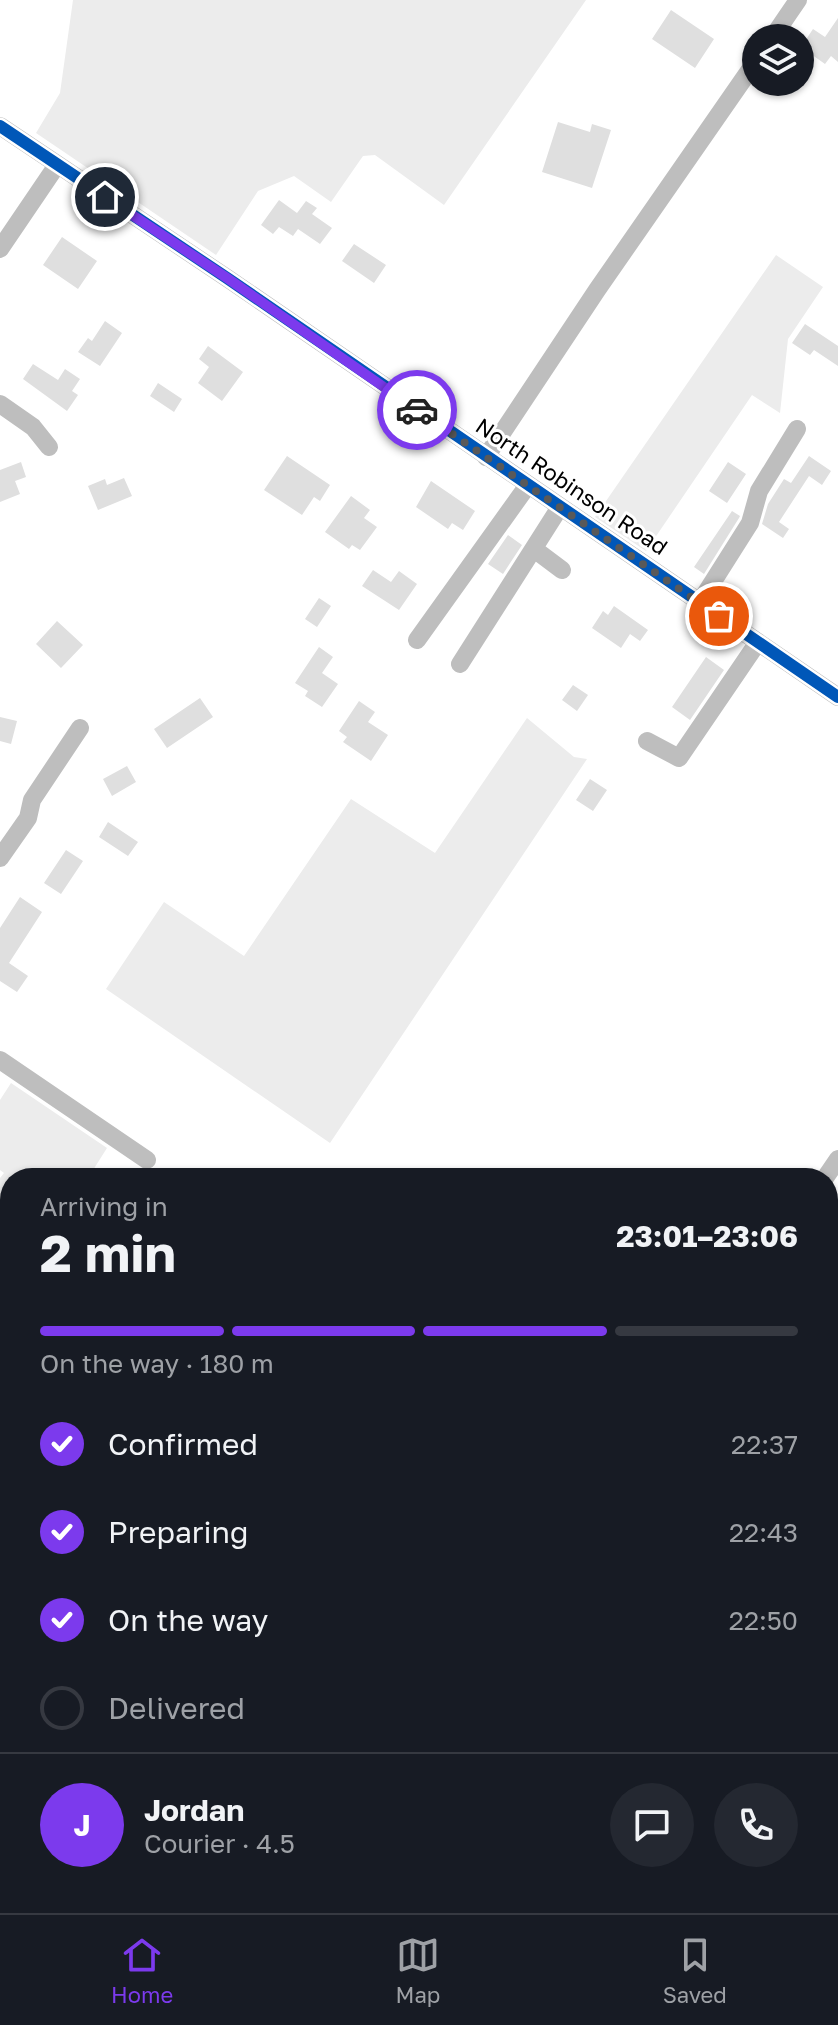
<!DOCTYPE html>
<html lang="en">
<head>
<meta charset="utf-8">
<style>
  body { margin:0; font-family:"Golos Text",sans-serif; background:#242831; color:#f1f3f6; height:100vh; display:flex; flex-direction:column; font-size:30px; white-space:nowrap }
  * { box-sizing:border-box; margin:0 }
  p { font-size:26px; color:#9ea1a6 }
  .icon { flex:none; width:44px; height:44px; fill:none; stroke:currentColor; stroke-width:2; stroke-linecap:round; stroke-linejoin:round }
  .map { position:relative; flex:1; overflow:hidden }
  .details { position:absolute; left:0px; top:1168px; width:838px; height:746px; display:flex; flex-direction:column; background:#171b24; border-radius:32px 32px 0 0; box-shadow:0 2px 6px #0004 }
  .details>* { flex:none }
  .tools { position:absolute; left:742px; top:24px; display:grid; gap:16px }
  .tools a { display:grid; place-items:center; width:72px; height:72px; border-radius:50%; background:#171b24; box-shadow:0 2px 6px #0004; font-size:40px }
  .pin { position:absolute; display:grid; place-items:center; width:68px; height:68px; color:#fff; margin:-34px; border:4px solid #fff; border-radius:50%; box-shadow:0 2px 8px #0007 }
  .courier { position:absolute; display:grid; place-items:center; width:80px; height:80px; margin:-40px; border:6px solid #7c3aed; border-radius:50%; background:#fff; color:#222; box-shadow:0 2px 10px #0007 }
  .headline em { font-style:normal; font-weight:700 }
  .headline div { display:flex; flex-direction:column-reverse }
  .headline { display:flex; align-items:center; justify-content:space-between; height:136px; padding:0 40px }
  h1 { font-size:52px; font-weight:700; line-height:60px }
  .bar { display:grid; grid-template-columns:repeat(4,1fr); gap:12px 8px; align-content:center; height:96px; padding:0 40px }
  .bar i { height:10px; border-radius:6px; background:#363941 }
  .bar .on { background:#7c3aed }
  .bar p { grid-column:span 4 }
  .line { display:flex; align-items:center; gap:20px; padding:0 40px; border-top:2px solid #363941 }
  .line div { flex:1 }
  .round { display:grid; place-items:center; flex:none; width:84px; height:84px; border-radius:42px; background:#242831 }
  ol { padding:0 40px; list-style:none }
  li { display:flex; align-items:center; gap:24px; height:88px }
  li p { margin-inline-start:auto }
  li .icon { padding:8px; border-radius:50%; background:#7c3aed; color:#fff; stroke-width:4 }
  li:last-child { color:#9ea1a6 }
  li i { width:44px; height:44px; border:4px solid #363941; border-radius:50% }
  .tabs { display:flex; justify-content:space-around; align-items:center; height:112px; border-top:2px solid #363941; background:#171b24; font-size:22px; color:#9ea1a6 }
  .tabs a { display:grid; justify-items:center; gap:4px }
  .tabs .on { color:#7c3aed }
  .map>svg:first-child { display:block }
  .green { fill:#ececec }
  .building { fill:#dfdfdf }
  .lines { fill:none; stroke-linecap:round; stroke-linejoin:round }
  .minor { stroke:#bebebe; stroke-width:18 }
  .cycleway-casing { stroke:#fff; stroke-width:17 }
  .cycleway { stroke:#0057b8; stroke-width:12 }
  .done { stroke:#595959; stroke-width:8; stroke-dasharray:0 14.4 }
  .route { stroke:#7c3aed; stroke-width:10 }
  .labels { text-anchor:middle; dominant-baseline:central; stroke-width:6; stroke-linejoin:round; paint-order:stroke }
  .street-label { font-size:22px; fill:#000; stroke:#fff }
</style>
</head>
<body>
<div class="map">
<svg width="838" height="1913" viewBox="0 0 838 1913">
  <rect width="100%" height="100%" fill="#fff"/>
  <path class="green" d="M73,0h513l-142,205 -69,-50 -12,1 -32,46 -37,-26 -36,15 -42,64 -180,-122 24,-40z
    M776,255l47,32 -35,52 -8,74 -28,-18 -106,156 -51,-34z
    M527,718l47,39 13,2 -257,384 -224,-154 58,-87 80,54 107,-157 84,54z
    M11,1083l96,65 -19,30h-78v526l-10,-6v-520l4,-5 -4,-3v-70z
    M828,1616l10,7v120l-10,-6z
    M354,1904h246l-6,9h-246z"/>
  <path class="building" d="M671,10l43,29 -19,29 -43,-29z
    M838,18v44l-7,-6 -6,8 -24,-17 12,-18 12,8z
    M558,122l32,10 2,-8 19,6 -19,58 -50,-16z
    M279,200l18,13 9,-12 11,7 -5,6 20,14 -12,16 -22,-15 -5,7 -14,-9 -6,7 -12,-9z
    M62,237l35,24 -19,28 -35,-24z
    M354,244l32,21 -12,18 -32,-22z
    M105,321l17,12 -22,33 -22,-14 10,-14 4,3z
    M805,324l33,22v20l-24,-16 -4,5 -18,-12z
    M208,346l35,26 -21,29 -24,-18 11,-16 -10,-8z
    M33,364l25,16 7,-11 15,10 -8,12 6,4 -11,16 -44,-32z
    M158,383l24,16 -8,13 -24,-16z
    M287,456l43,29 -10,16 -6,-4 -12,18 -38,-25z
    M809,456l22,15 -9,14 -13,-9 -30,46 10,7 -6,9 -21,-14 6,-20 16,-25 7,4z
    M21,462l5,15 -11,4 5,13 -20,8v-32z
    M728,462l18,12 -19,29 -18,-12z
    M124,478l8,18 -34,14 -10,-24 17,-7 2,6z
    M431,481l44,30 -12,19 -11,-7 -4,6 -32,-22z
    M351,496l19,14 -6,8 13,9 -17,23 -8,-5 -3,4 -24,-17z
    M732,511l8,5 -1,2 -35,56 -10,-7z
    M508,535l14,10 -19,29 -15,-10z
    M373,570l18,12 8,-11 18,13 -18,26 -37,-24z
    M319,598l12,8 -14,21 -12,-8z
    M614,606l34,24 -8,11 -10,-7 -9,14 -29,-20 11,-17 5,4z
    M57,621l26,24 -22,23 -25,-24z
    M319,647l14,10 -11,16 16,11 -16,23 -17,-11 3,-5 -13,-8z
    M706,657l18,13 -34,50 -18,-13z
    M573,685l15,10 -11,16 -15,-11z
    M200,698l13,19 -46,31 -13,-19z
    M359,701l16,11 -7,10 20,13 -17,26 -28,-19 4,-5 -8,-6z
    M0,717l17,4 -6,23 -11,-3z
    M127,766l9,16 -24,14 -9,-17z
    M590,779l17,11 -14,21 -17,-11z
    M108,822l30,20 -10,14 -29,-19z
    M66,850l17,11 -22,33 -17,-11z
    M20,897l22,15 -33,51 19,13 -11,16 -17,-11v-53z"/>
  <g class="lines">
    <path class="minor" d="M772,38l26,-38
      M0,126l227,152 611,419
      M0,249l57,-84
      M0,404l33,23 16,20
      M486,457l111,-167 159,-229
      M534,549l28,21
      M700,602l50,-79 9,-32 38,-62
      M417,640l111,-155
      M460,664l100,-157
      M647,741l32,17 79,-116
      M0,858l28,-40 4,-18 48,-72
      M0,1060l147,100
      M825,1178l13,-19
      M828,1213l10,7
      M828,1410l10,7
      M828,1755l10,5
      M331,1913l6,-9"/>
    <g class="cycleway-casing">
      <path id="cycleway" d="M0,126l227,152 611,419"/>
    </g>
    <use href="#cycleway" class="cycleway"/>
  </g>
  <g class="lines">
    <path class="done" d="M417,410l302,206"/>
    <path class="route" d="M105,197l122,81 190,132"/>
  </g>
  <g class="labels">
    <g class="street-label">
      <text transform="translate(572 486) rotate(34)">North Robinson Road</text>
    </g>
  </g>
</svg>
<div class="tools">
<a><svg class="icon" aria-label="layers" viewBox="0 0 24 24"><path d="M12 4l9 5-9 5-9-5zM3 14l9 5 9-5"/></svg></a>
</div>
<div class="pin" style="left:719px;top:616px;background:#ea580c"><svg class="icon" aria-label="bag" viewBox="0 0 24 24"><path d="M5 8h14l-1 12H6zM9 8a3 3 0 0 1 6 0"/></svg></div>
<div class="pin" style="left:105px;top:197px;background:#1f2937"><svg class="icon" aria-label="home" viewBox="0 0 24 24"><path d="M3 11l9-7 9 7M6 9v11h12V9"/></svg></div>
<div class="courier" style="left:417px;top:410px"><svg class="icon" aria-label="car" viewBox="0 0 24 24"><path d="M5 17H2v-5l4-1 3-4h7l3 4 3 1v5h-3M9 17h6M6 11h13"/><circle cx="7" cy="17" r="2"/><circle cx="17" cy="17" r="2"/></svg></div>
<section class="details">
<div class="headline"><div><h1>2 min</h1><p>Arriving in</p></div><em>23:01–23:06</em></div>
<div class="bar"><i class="on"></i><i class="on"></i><i class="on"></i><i></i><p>On the way · 180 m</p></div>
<ol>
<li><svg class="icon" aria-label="check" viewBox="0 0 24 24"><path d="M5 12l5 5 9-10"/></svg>Confirmed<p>22:37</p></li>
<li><svg class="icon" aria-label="check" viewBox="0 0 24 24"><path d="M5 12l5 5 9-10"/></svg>Preparing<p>22:43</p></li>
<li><svg class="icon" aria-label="check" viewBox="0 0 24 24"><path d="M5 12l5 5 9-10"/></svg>On the way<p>22:50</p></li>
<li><i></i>Delivered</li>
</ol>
<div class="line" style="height:144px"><b class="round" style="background:#7c3aed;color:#fff">J</b><div><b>Jordan</b><p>Courier · 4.5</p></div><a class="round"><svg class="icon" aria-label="chat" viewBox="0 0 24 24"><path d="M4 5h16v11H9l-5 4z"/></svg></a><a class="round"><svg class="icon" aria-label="phone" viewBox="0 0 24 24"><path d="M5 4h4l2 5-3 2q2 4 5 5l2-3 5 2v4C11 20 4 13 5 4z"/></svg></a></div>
</section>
</div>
<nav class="tabs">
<a class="on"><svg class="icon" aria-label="home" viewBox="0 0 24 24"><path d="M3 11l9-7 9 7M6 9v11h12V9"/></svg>Home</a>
<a><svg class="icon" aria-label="map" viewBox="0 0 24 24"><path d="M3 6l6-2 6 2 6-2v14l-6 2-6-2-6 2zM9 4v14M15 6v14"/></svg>Map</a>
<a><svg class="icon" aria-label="saved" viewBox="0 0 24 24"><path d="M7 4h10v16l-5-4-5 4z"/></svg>Saved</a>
</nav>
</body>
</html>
